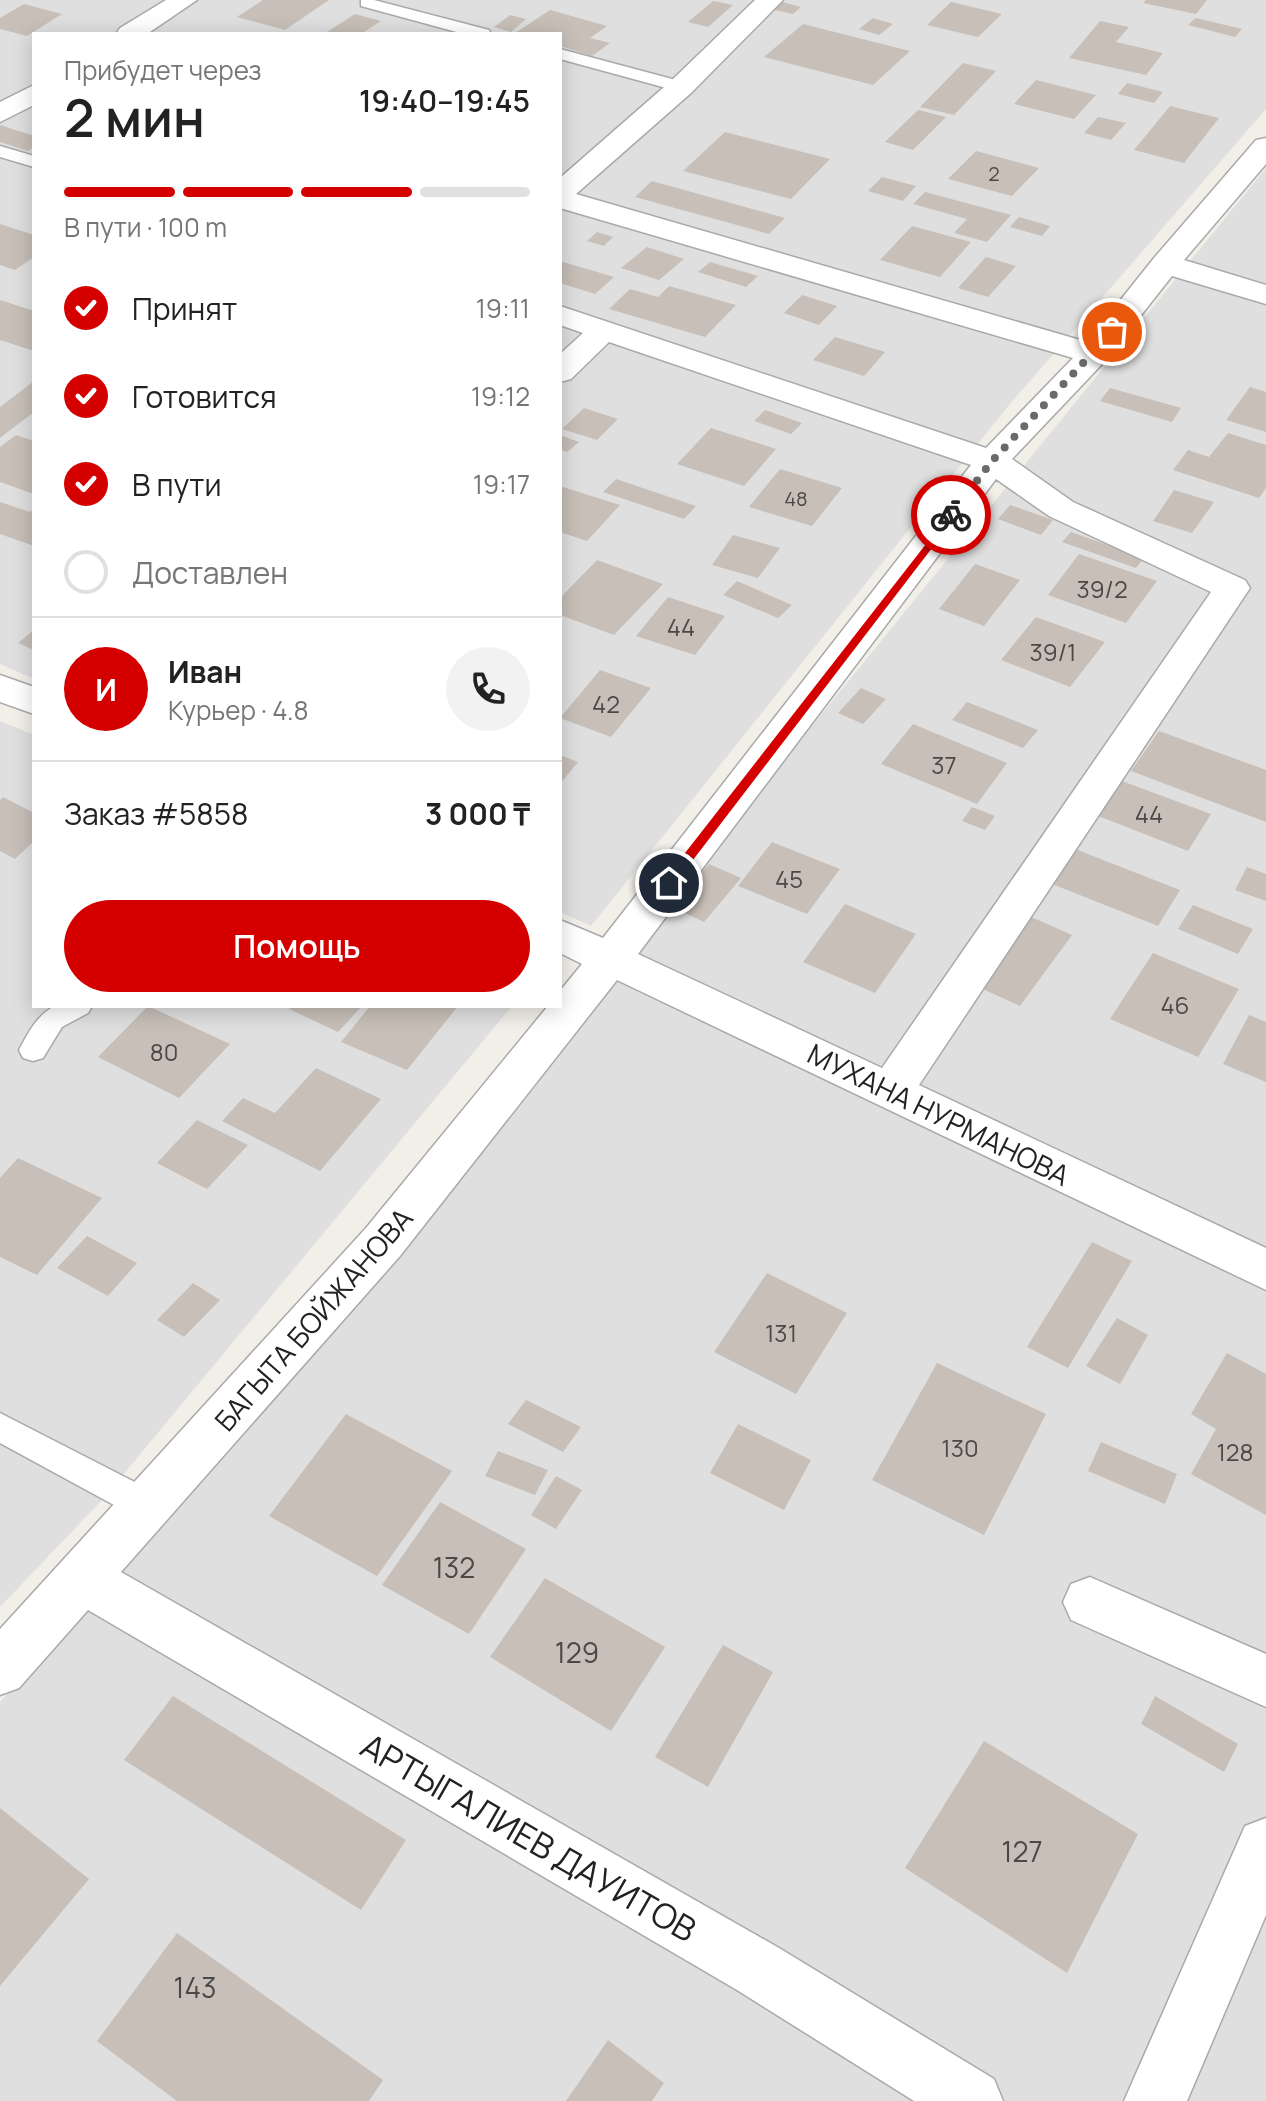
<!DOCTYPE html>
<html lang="ru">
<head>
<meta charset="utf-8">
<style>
  body { margin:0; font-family:Manrope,sans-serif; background:#f2f2f2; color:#222; height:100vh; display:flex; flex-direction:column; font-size:30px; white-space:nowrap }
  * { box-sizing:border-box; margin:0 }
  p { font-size:26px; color:#767676 }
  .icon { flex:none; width:44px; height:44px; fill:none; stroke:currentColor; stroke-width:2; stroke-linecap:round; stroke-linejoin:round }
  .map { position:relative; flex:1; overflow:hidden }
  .side { position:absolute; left:32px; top:32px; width:530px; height:976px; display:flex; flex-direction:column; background:#fff; border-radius:0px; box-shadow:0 4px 20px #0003 }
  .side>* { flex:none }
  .pin { position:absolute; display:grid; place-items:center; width:68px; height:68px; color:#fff; margin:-34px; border:4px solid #fff; border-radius:50%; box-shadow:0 2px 8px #0007 }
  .courier { position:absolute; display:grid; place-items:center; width:80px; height:80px; margin:-40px; border:6px solid #d40000; border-radius:50%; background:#fff; color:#222; box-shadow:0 2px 10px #0007 }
  .summary em { font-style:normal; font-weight:600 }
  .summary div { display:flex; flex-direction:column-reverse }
  .summary { display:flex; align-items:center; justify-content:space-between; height:136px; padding:0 32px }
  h1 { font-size:52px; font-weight:600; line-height:60px }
  .bar { display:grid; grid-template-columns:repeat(4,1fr); gap:12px 8px; align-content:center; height:96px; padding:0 32px }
  .bar i { height:10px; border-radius:6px; background:#e0e0e0 }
  .bar .active { background:#d40000 }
  .bar p { grid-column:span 4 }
  .line { display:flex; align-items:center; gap:20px; padding:0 32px; border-top:2px solid #e0e0e0 }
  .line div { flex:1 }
  .round { display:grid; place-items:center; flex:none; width:84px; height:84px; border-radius:42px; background:#f2f2f2 }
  ol { padding:0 32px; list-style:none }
  li { display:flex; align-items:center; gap:24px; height:88px }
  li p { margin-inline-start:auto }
  li .icon { padding:8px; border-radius:50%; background:#d40000; color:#fff; stroke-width:4 }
  li:last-child { color:#767676 }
  li i { width:44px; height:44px; border:4px solid #e0e0e0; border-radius:50% }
  .primary-button { display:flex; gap:16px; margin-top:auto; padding:16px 32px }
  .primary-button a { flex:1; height:92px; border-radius:48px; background:#d40000; color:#fff; font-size:32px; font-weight:600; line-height:92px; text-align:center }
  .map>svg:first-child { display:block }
  .residential { fill:#e0dfdf }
  .building { fill:#c7bfb8 }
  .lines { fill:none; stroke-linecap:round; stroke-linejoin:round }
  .service-casing { stroke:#a9a9a9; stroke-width:3 }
  .minor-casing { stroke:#a9a9a9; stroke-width:3 }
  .service { fill:#fff; fill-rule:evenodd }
  .minor { fill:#fff; fill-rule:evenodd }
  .route { fill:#d40000 }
  .done { stroke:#6b6a68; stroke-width:8; stroke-dasharray:0 14.4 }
  .labels { text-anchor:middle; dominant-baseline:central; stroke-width:6; stroke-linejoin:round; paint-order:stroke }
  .far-number-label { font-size:20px; fill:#4b4948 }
  .number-label { font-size:24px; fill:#4b4948 }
  .street-label { font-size:28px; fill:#222; stroke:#fff }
  .near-number-label { font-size:28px; fill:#4b4948 }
  .near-street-label { font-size:34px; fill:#222; stroke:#fff }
</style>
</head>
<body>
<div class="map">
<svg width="1266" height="2101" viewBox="0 0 1266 2101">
  <rect width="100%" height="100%" fill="#f2efe9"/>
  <path class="residential" d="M0,0h1266v109l-257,296 -418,521 -31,-14v-878h-526v645l-34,-15z
    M1266,168v1933h-1266v-399l129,-137z
    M0,721l34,14v271h478l-409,493 -103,108z"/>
  <path class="building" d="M263,0h66l-44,30 -48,-13z
    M775,0l26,7 -8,7 -27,-6z
    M1146,0h61l-11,14 -53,-11z
    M713,1l20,4 -25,22 -20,-5z
    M951,2l51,12 -24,23 -51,-12z
    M24,4l38,10 -35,22 -27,-7v-11z
    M550,10l57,16 -17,12 20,5 -18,13 -32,-10v-12l-45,-1z
    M355,14l26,7 -20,13 -34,-2z
    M510,15l16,4 -15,13 -17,-5z
    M873,18l20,6 -14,11 -20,-6z
    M1196,18l46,11 -7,8 -47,-12z
    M1100,21l29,6 -13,15 47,11 -17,22 -77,-17z
    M803,24l107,27 -37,34 -109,-28z
    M963,63l33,8 -42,44 -34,-8z
    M1036,80l60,15 -22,24 -60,-15z
    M1127,83l36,9 -9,11 -36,-9z
    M1170,106l49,12 -35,45 -50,-13z
    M918,110l28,7 -33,33 -28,-8z
    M1098,117l28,6 -15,17 -27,-7z
    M0,125l34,11v11l-6,4 -28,-9z
    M725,132l105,27 -39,40 -108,-28z
    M976,151l63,17 -27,28 -64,-17z
    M882,177l34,9 -13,15 -35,-10z
    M652,181l133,37 -16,16 -134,-37z
    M925,192l86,23 -24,27 -33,-9 13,-14 -54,-15z
    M1019,217l31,9 -8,10 -32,-9z
    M0,224l34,11v22l-19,13 -15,-5z
    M912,226l59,16 -31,35 -60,-17z
    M597,232l16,5 -9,9 -17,-5z
    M647,247l37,12 -25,21 -38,-12z
    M986,257l30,9 -28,31 -30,-9z
    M560,261l54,16 -19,17 -35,-11z
    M710,262l48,14 -12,11 -48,-15z
    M669,286l67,19 -31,32 -96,-28 21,-20 28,8z
    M802,295l35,11 -18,19 -35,-12z
    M0,300l34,11v40l-34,-11z
    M835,337l50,15 -21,24 -51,-16z
    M34,381v31l-34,26v-31z
    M1250,387l16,5v40l-40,-12z
    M1110,388l71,20 -9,14 -72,-21z
    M584,408l34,11 -21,21 -35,-11z
    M765,410l37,13 -11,11 -37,-13z
    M711,428l65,21 -32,37 -67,-22z
    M1228,433l38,12v43l-7,10 -86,-28 15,-20 21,7z
    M16,435l18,6v53l-34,-12v-35z
    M560,435l19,7 -12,10 -7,-3z
    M780,469l62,19 -30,38 -63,-19z
    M616,479l80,27 -12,13 -81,-27z
    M560,486l60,19 -33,36 -27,-9z
    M1174,490l40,12 -22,31 -39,-12z
    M0,502l30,10 4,-3v37l-34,-12z
    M1010,505l43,15 -12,15 -43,-16z
    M1071,532l73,26 -8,10 -74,-26z
    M733,535l47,13 -22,30 -46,-13z
    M1079,554l78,27 -31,42 -78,-28z
    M597,560l66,24 -49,51 -54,-20v-17z
    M975,564l45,16 -36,46 -45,-17z
    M737,581l55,24 -14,13 -55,-23z
    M668,597l57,19 -30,39 -59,-19z
    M1036,617l69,25 -35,45 -69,-27z
    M34,630v20l-16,-7z
    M600,670l51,18 -40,49 -51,-19z
    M861,688l25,11 -23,25 -25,-11z
    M967,702l71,28 -15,18 -71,-28z
    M913,724l94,39 -30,41 -96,-40z
    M1159,731l107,39v52l-135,-51z
    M560,755l18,7 -18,22z
    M1111,777l100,37 -23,37 -100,-39z
    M3,797l31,16v28l-19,18 -15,-8v-51z
    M972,807l23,9 -10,14 -23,-9z
    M772,842l68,27 -33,45 -69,-28z
    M1075,849l105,41 -22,36 -106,-42z
    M709,864l32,14 -37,44 -32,-15z
    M1247,867l19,7v27l-31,-11z
    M845,904l71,30 -41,59 -72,-31z
    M1193,905l60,24 -15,25 -60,-25z
    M1029,916l43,19 -52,71 -44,-20z
    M1153,953l86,36 -41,68 -88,-38z
    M148,1006l82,38 -51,54 -81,-41z
    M292,1006h70l-24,26 -49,-23z
    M370,1006h88l-51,64 -66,-28z
    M1249,1015l17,7v60l-43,-18z
    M316,1068l65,31 -61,72 -98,-50 21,-23 32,15z
    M197,1120l51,25 -41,44 -50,-26z
    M18,1158l84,40 -65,77 -37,-18v-79z
    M87,1236l50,27 -29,33 -51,-28z
    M1092,1242l40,19 -64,107 -41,-21z
    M767,1273l80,40 -51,81 -82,-42z
    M193,1283l27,17 -36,37 -27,-17z
    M1117,1318l31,17 -28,49 -34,-18z
    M1227,1353l39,21v141l-75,-41 25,-45 -25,-15z
    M937,1363l109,51 -62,121 -112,-55z
    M526,1400l55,27 -18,25 -55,-28z
    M346,1414l106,57 -75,105 -108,-60z
    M738,1424l73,36 -27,50 -74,-37z
    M1101,1442l76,32 -12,30 -77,-33z
    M498,1451l50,19 -13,25 -50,-19z
    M556,1476l26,14 -26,39 -25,-14z
    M440,1502l86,47 -57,85 -87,-49z
    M545,1578l120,69 -54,84 -121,-74z
    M723,1645l50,27 -65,115 -53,-30z
    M173,1696l233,144 -45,70 -237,-150z
    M1155,1696l83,48 -14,28 -83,-48z
    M984,1741l154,93 -71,139 -162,-105z
    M0,1808l89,71 -89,107z
    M177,1933l206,147 -14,21h-192l-80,-60z
    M608,2040l56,43 -12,18h-86z"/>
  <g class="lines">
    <g class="service-casing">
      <path id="service" d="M361,0h13l115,30 2,4h-27l-103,-28z
        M560,49l127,34 3,4 -9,5 -121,-33z
        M0,146l34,10v11l-34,-10z
        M55,1006h37l-4,7 -26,14 -19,31 -10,3 -10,-3 -4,-8c9,-17 18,-35 36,-44z
        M0,1413l160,82 5,11 -5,11 -12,4 -12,-4 -136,-74z"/>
    </g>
    <g class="minor-casing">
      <path id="minor" d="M166,0h31l-50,34h-31l4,-6z
        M755,0h28l-92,93 -115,101 511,148 67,-84 102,-118 10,-2v26l-82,96 82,25v19l-94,-28 -67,85 -93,98 61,43 172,78 5,8 -331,497 347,163v42l-649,-310 -217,276 -279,316 658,376 215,131 9,22h-89l-177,-111 -649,-380 -69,78 -19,7v-66l366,-401 182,-222h12v-15l22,-27 -22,-11v-33l43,18 368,-473 -362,-123 -38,37 -11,3v-28l23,-21 -23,-8v-19l426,142 87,-90 -513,-150v-30l111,-97zM996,479l53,37 162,76 -329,476 -244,-114z
        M34,85v20l-34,17v-20z
        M0,675l34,12v27l-34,-12z
        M1090,1577l176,77v53l-195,-87 -8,-18 8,-18z
        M1266,1818v97l-79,186h-63l121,-275z"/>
    </g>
    <use href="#service" class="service"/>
    <use href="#minor" class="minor"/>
  </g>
  <path class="route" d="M951,512l5,3 -1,3 -282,368h-9v-6z"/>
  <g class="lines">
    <path class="done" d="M951,515l41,-54 120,-129"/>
  </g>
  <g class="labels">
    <g class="far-number-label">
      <text x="994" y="173">2</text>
      <text x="796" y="498">48</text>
    </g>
    <g class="number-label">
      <text x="1102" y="588">39/2</text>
      <text x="681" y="626">44</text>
      <text x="1053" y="651">39/1</text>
      <text x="606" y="703">42</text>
      <text x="944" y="764">37</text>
      <text x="1149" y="813">44</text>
      <text x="789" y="878">45</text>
      <text x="1175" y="1004">46</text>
      <text x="164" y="1051">80</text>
      <text x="781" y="1332">131</text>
      <text x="960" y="1447">130</text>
      <text x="1235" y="1451">128</text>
    </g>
    <g class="street-label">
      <text transform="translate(939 1114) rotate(26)">МУХАНА НУРМАНОВА</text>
      <text transform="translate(313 1319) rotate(-49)">БАГЫТА БОЙЖАНОВА</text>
    </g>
    <g class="near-number-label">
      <text x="454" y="1567">132</text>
      <text x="577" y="1652">129</text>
      <text x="1022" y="1851">127</text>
      <text x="195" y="1987">143</text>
    </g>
    <g class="near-street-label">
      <text transform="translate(529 1837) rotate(30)">АРТЫГАЛИЕВ ДАУИТОВ</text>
    </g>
  </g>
</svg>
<div class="pin" style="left:1112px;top:332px;background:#ea580c"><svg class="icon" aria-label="bag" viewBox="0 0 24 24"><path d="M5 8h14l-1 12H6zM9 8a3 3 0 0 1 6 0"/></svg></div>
<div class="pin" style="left:669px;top:883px;background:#1f2937"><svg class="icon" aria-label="home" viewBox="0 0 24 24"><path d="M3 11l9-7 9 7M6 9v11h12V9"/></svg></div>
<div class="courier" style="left:951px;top:515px"><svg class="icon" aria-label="bike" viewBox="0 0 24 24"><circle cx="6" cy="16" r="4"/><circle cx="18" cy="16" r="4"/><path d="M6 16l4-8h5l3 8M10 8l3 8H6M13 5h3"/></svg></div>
<section class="side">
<div class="summary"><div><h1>2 мин</h1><p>Прибудет через</p></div><em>19:40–19:45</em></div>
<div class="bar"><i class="active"></i><i class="active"></i><i class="active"></i><i></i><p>В пути · 100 m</p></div>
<ol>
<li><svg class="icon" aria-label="check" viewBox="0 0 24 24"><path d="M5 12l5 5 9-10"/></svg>Принят<p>19:11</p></li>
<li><svg class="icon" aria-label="check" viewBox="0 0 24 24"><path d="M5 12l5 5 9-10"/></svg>Готовится<p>19:12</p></li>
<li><svg class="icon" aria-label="check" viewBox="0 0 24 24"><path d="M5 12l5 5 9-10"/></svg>В пути<p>19:17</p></li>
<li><i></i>Доставлен</li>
</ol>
<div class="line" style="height:144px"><b class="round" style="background:#d40000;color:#fff">И</b><div><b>Иван</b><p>Курьер · 4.8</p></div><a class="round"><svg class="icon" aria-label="phone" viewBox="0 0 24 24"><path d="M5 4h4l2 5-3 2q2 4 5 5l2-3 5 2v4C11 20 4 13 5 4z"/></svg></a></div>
<div class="line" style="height:104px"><div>Заказ #5858</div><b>3 000 ₸</b></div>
<div class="primary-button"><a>Помощь</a></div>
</section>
</div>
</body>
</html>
